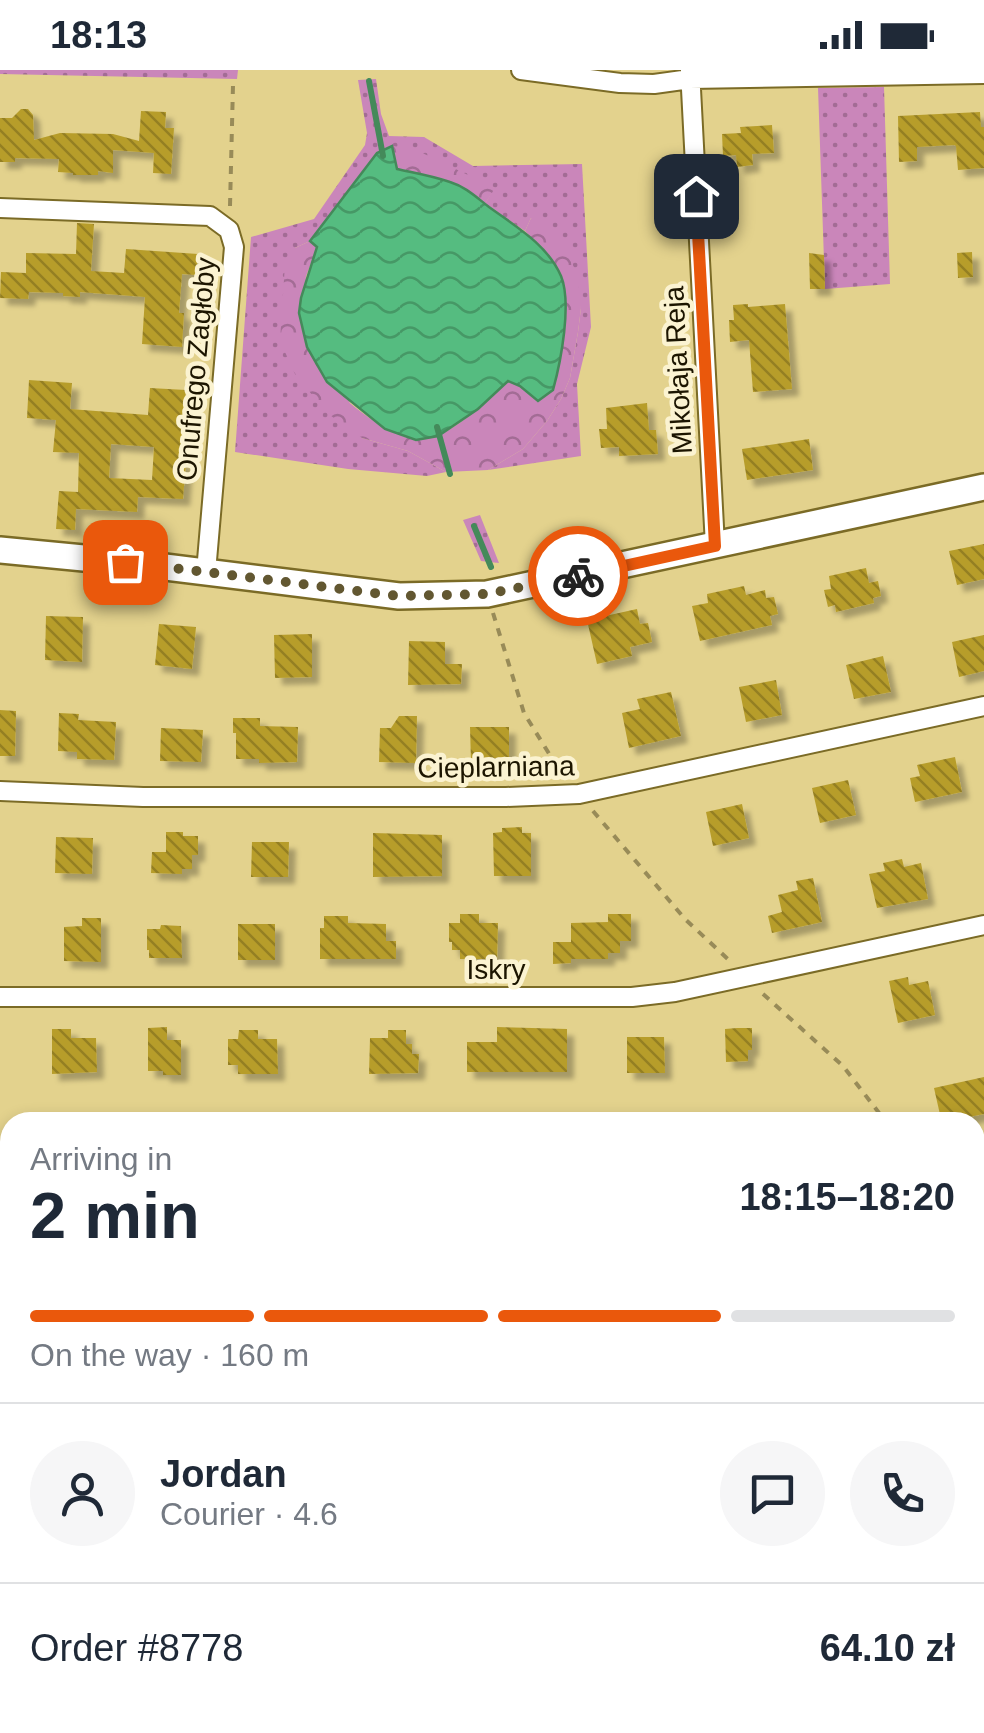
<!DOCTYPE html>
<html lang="en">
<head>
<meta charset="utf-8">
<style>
  body { margin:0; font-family:Helvetica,sans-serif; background:#f6f6f7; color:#1f2937; height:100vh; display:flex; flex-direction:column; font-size:38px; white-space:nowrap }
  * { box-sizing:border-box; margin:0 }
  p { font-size:32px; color:#747a83 }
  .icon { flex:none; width:55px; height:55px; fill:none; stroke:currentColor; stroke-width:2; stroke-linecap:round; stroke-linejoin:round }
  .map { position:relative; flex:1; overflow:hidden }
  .panel { position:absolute; left:0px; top:1042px; width:985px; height:622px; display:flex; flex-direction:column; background:#fff; border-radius:30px 30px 0 0; box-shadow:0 5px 15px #0003 }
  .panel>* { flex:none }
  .pin { position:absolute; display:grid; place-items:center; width:85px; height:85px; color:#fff; margin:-42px; border-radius:20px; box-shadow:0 5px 15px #0006 }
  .courier { position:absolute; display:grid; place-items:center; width:100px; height:100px; margin:-50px; border:8px solid #ea580c; border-radius:50%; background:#fff; color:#222; box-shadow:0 2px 12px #0007 }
  .summary em { font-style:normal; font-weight:600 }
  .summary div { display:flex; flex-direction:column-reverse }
  .summary { display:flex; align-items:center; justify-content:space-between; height:170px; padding:0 30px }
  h1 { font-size:65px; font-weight:600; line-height:75px }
  .bar { display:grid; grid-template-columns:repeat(4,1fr); gap:15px 10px; align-content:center; height:120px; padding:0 30px }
  .bar i { height:12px; border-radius:8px; background:#e0e1e3 }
  .bar .current { background:#ea580c }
  .bar p { grid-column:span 4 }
  .line { display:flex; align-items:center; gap:25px; padding:0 30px; border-top:2px solid #e0e1e3 }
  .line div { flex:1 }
  .round { display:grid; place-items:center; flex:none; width:105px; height:105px; border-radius:52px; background:#f6f6f7 }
  .status { display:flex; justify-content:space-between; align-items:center; height:70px; padding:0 50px; background:#fff; direction:ltr }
  .status svg { height:28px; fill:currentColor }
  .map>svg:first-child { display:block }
  .grass { fill:url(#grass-dots) }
  .forest { fill:url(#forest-crowns) }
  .water { fill:url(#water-waves); stroke:#448a5a; stroke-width:2.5 }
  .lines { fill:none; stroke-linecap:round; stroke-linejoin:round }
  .stream { stroke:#448a5a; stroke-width:6 }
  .building { fill:url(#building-back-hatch); fill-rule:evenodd; filter:url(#shadow) }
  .street-casing { stroke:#7b6b26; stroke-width:22 }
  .secondary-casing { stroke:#7b6b26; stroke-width:30 }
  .path { stroke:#988b58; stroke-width:4; stroke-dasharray:8 8; stroke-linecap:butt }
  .street { stroke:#fff; stroke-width:18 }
  .secondary { stroke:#fff; stroke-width:25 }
  .done { stroke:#625731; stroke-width:10; stroke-dasharray:0 18 }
  .route { stroke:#ea580c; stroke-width:12 }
  .labels { text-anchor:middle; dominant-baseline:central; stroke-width:9; stroke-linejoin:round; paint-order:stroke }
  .street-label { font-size:28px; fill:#1c1500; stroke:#fbf3d1 }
</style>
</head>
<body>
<div class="status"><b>18:13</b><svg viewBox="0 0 49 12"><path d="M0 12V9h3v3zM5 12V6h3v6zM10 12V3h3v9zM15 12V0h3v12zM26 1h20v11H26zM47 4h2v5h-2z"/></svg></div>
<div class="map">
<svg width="984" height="1663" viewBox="0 0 984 1663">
  <defs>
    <pattern id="grass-dots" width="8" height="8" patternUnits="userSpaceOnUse" patternTransform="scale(2.5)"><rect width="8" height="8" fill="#ca86ba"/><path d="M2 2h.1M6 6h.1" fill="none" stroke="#a36c95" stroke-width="1.8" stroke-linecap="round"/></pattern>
    <pattern id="forest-crowns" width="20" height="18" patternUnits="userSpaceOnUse" patternTransform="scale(2.5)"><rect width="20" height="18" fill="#ca86ba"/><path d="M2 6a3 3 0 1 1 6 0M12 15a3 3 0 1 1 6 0" fill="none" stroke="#a36c95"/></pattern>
    <pattern id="water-waves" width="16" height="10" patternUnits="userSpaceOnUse" patternTransform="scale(2.5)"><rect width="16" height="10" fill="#55bc80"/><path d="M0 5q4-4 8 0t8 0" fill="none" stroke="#469866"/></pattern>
    <pattern id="building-back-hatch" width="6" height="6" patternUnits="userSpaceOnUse" patternTransform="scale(2.5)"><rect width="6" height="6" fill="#b79d2b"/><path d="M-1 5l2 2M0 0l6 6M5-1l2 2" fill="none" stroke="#947f22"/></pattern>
    <filter id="shadow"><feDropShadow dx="7" dy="7" stdDeviation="2.5" flood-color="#0004"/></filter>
  </defs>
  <rect width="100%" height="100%" fill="#e3d28d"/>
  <path class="grass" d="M0,0h238l-1,9 -237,-5z
    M376,9l5,35 8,22 35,1 49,29 109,-2 9,163 -14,57 4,72 -93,14 35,-21 24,-28 14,-22 9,-21 8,-46 3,-24 -50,-90 -6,13 -40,-27 9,-16 -102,-42 -15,8 -67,87 -15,7 67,190 46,13 38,21 -19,4 -79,-7 -113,-17 16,-215 63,-18 51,-74 2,-12 -9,-53z
    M884,17l6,197 -65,5 -7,-201z
    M480,445l19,48 -18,-2 -18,-41z
    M984,1405v69l-9,30v-72z"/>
  <path class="forest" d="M392,76l20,2 83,40 -10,16c-24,-23 -56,-27 -88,-35z
    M531,148l35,28 11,30 4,32 -3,24 -8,46 -9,21 -14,22 -24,28 -35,21 -42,2 -38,-21 -46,-13 -35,-25 -32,-39 -15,-33 5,-77 10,-16 15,-7 7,6c-5,16 -15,35 -16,51 -2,13 2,33 5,46 11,40 86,105 129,92 24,-7 54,-38 73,-56l12,6 32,-125 -27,-30z
    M984,1474v189h-57l3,-8h45v-151z"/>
  <path class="water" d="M392,76l5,23c18,4 36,7 53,13 16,5 26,15 39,25 26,19 58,37 72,69 11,27 0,85 -8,114l-15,11 -18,-15 -12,-5 -30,28 -40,27 -22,4 -31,-11 -58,-47 -20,-35 -8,-34 2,-15 16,-51 -7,-6 67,-88z"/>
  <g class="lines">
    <path class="stream" d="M369,11l14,75
      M437,357l13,47
      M474,456l17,41
      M979,1145l5,5
      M975,1471l9,-29
      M916,1663l3,-8"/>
  </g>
  <path class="building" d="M21,39h7l5,6 1,25 26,-7 53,1 26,7 2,-30 25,1 -1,16h9l-3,46 -18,-1 1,-20 -41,-3v23l-15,-2v4h-25v-2l-15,-1 1,-13 -44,-1v4h-15v-44h12z
    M980,42l1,15h3v41l-26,2 -2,-24 -2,-1 -37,2v14l-18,1 -1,-46z
    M772,55l2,28 -22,1 1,11 -16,2 -1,-12 -13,1 -1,-22 19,-1 -1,-6z
    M77,153l17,1 -3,47 33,2 2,-24 72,5 -2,21 -14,-1 -3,39h5l-2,34 -40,-3 3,-47 -65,-5v5l-17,-1v-3l-34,-1 -1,7 -28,-1 1,-26 25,1v-20l50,1z
    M972,182l1,25 -15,1 -1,-25z
    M809,183l15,2 1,34h-15z
    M748,234v3l37,-3 7,85 -39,3 -4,-52 -19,2 -1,-22h5l-1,-15z
    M29,310l43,3 -2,26 78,6 2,-27 36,2 -6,71h6l-3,38 -45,-2 -1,15 -61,-3 -1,21 -19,-1 3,-38 19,1 1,-39 -26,-1 3,-32 -29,-2zM111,374l43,3 -2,33 -43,-2z
    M647,333l2,27h7l2,24 -39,2v-9l-18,1 -2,-19h8l-1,-21z
    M809,369l4,31 -66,10 -5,-31z
    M984,474v35l-27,6 -8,-34z
    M866,498l3,15 9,-2 3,15 -8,2 1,5 -38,9 -1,-7 -7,2 -4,-17 7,-1 -2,-13z
    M744,516l2,9 19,-5 1,8 8,-1 4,17 -8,2 2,9 -72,16 -8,-35 16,-3 -1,-9z
    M637,539l3,15 8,-1 4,19 -22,5 2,9 -35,8 -10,-44z
    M46,546l37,1 -1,45 -37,-2z
    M159,554l37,3 -4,42 -37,-4z
    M312,564v43l-37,1 -1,-43z
    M984,565v36l-25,6 -7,-35z
    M409,571l36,1v22h17l-1,20 -53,1z
    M883,586l8,36 -37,7 -8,-34z
    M776,610l6,35 -36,7 -7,-35z
    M671,622l10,44 -52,12 -7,-35 18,-4 -3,-10z
    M0,640l16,1 -1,45h-15z
    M59,643l20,1 -1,6 38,2 -2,38 -37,-1v-7l-19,-1z
    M399,646h18l-1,47 -37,-1 1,-34h11z
    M233,648h27v8l38,1 -1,35 -38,1v-4h-23v-26h-3z
    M470,657h39v31h-16v4l-22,1z
    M161,658l42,2 -2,32 -41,-1z
    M955,687l7,35 -47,10 -5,-24 10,-2 -3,-11z
    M848,710l8,35 -36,8 -8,-35z
    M742,734l7,34 -36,8 -7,-34z
    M522,757v6h9v43h-37l-1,-43 9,-1v-4z
    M166,762h17v4h15v19h-6v14h-10v5l-31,-1 1,-21h14z
    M373,763l69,2v41l-69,1z
    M56,767l37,1 -1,36 -37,-1z
    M252,772h37l-1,35h-37z
    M902,789l2,8 17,-4 7,36 -51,9 -8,-34 16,-3 -2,-8z
    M813,808l9,44 -50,11 -4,-17 14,-4 -4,-17 20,-5 -2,-9z
    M460,844h19v9h19l-1,36h-37v-9h-8v-8h-3v-19h11z
    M608,844h23v27h-11v12h-12v6h-37v4l-18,1v-22h18v-19l37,-1z
    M324,846h24v7l38,1v17h10v18h-76v-31h4z
    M82,848h19v44l-37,-1v-34l18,-1z
    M238,854h37v36h-37z
    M161,855l20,1 1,32h-33v-8h-2v-21h13z
    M908,907l1,8 19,-4 7,34 -37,8 -9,-42z
    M167,957v13h14v35h-18v-4h-15v-43z
    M497,957l70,2v43h-100v-30h30z
    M737,958h15v22h-4v11l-22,1 -1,-33z
    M52,959h19v9h25l1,34 -45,2z
    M239,960h19v9h19l1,35h-40v-9h-10v-26h10z
    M388,960h18v14h6v10h7l-1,19 -49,1 1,-36h18z
    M627,967h37l1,36h-38z
    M984,1007v37l-30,6 -1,-3 -12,2 -7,-31z"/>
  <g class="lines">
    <g class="street-casing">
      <path id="street" d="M521,0l99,13 34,1 36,-5 294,-5
        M690,0l25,476
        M0,138l210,8 19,14 5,17 -28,325
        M0,721l143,6h363l73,-3 405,-88
        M0,927h632l43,-5 309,-67
        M975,1110l9,-3
        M0,1138h10
        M0,1489h10
        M159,1655v8
        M454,1655v8
        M836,1655v8"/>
    </g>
    <g class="secondary-casing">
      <path id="secondary" d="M0,480l125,12 274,34 88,-2 497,-107"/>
    </g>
    <path class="path" d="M230,136l3,-121
      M493,543l31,100 40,65
      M593,741l92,108 46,43
      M763,924l80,72 43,56
      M975,1522l9,-31
      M936,1663l3,-8"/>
    <use href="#street" class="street"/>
    <use href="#secondary" class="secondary"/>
  </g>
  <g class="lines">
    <path class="done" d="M125,492l273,34 89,-2 91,-18"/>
    <path class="route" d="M578,506l137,-30 -19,-350"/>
  </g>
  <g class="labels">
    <g class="street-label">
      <text transform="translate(196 299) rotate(-85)">Onufrego Zagłoby</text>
      <text transform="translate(678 300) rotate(-93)">Mikołaja Reja</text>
      <text transform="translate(496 697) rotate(-1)">Cieplarniana</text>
      <text x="496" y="899">Iskry</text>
    </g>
  </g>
</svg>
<div class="pin" style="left:125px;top:492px;background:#ea580c"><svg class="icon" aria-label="bag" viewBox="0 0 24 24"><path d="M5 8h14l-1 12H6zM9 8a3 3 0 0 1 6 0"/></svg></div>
<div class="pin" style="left:696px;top:126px;background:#1f2937"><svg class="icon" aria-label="home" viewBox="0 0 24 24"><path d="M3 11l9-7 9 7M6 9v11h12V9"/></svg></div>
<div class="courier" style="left:578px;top:506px"><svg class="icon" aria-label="bike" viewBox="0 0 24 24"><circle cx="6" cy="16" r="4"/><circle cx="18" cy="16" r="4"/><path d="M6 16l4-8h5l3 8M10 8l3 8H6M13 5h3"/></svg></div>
<section class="panel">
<div class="summary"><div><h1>2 min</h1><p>Arriving in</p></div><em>18:15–18:20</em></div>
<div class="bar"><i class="current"></i><i class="current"></i><i class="current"></i><i></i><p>On the way · 160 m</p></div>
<div class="line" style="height:180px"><a class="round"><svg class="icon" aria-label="person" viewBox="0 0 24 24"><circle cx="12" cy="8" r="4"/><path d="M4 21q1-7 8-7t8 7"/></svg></a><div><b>Jordan</b><p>Courier · 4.6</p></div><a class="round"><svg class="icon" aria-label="chat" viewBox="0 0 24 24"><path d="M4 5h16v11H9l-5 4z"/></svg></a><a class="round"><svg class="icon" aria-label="phone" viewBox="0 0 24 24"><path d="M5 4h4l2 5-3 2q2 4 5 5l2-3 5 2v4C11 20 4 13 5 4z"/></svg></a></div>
<div class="line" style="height:130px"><div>Order #8778</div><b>64.10 zł</b></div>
</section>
</div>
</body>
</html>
